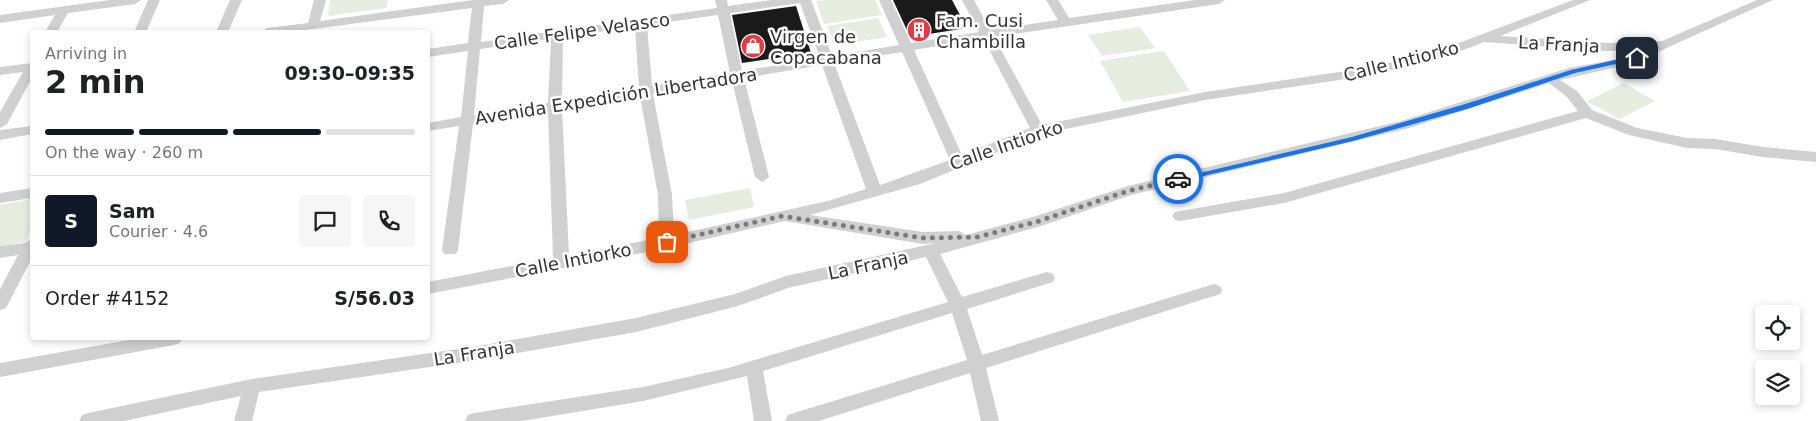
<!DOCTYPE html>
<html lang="en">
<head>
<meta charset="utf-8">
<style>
  body { margin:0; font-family:"DejaVu Sans",sans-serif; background:#f6f6f6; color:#202124; height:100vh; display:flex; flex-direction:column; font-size:19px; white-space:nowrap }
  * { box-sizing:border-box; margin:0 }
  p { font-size:16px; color:#757577 }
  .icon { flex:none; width:28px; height:28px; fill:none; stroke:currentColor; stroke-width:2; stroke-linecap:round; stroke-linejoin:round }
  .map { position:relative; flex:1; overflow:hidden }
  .drawer { position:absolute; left:30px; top:30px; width:400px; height:310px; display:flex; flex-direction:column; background:#fff; border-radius:5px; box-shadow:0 2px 8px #0003 }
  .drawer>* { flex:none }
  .tools { position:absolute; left:1755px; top:305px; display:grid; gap:10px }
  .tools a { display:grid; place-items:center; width:45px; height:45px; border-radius:5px; background:#fff; box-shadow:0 2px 8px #0003; font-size:25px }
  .pin { position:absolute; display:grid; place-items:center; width:42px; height:42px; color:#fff; margin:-21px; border-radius:10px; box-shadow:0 2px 8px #0006 }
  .courier { position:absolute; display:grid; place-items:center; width:50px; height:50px; margin:-25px; border:4px solid #1a73e8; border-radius:50%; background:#fff; color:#222; box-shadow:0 1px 6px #0007 }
  .overview em { font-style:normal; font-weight:700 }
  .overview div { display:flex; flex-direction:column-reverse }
  .overview { display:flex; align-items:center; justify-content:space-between; height:85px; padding:0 15px }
  h1 { font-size:32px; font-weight:700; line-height:38px }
  .bar { display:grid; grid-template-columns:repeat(4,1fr); gap:8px 5px; align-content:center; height:60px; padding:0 15px }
  .bar i { height:6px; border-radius:4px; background:#e0e0e0 }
  .bar .on { background:#111827 }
  .bar p { grid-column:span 4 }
  .line { display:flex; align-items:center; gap:12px; padding:0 15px; border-top:1px solid #e0e0e0 }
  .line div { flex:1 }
  .round { display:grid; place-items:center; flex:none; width:52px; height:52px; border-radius:5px; background:#f6f6f6 }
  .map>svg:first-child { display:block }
  .green { fill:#e6ecdf }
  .building { fill:#1a1a1a }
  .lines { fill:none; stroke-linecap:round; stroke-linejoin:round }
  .street { fill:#d0d0d0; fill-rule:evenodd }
  .route { fill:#1a73e8 }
  .done { stroke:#7a7a7a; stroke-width:5; stroke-dasharray:0 9 }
  .labels { text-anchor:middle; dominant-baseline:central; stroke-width:5; stroke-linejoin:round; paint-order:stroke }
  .poi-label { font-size:18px; fill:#333; stroke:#fff; text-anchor:start }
  .street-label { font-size:18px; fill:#333; stroke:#fff }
</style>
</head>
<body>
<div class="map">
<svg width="1816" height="421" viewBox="0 0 1816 421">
  <rect width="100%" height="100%" fill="#fff"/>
  <path class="green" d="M330,0h58l-2,8 -58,8z
    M826,0h49l7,15 -58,9 -8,-23z
    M878,18l9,19 -52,8 -8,-19z
    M1140,27l15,21 -53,8 -14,-21z
    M1164,51l26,40 -67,11 -23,-41z
    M1624,83l31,18 -36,18 -32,-18z
    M750,188l4,19 -65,13 -4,-20z
    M32,199v30l-6,13 -26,4v-41z"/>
  <path class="building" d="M893,0h59l15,28 -57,9z
    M796,6l15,47 -69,10 -10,-48z"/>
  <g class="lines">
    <path class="street" d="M110,0h31l-6,4 -67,9 -11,19h-12l10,-17 -55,8v-8z
      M148,0h12l-14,32h-12z
      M230,0h12l-14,32h-12z
      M314,0h12l-6,21 153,-21h36l-6,4 -19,2 -3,36 236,-34 -2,-8h12l1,6 43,-6h40l21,56 67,-11 -20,-45h12l20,43 68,-11 -17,-32h12l16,30 68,-10 -12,-20h12l11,18 126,-18h30l-6,4 -225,33 48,88 163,-33 161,-24 66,-15 141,-53h17l-90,36 108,7 54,-2 95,-41h16l-142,64 -71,16 17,11 15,19 45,18 50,10 28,1 48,8 53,5v10l-53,-5 -48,-8 -28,-1 -58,-13 -43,-17 -302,85 -104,18 -5,-1 -3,-4 3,-4 5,-1 104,-18 294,-82 -11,-14 -18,-14 -140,45 -278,67 -90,31 -101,28 22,43 85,-25 6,2 2,4 -2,4 -86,27 15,46 232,-71 6,2 2,4 -2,4 -234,74 13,53h-18l-11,-48 -151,48h-34l3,-6 6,-2 173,-53 -15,-47 -189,58 9,50h-18l-7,-45 -104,25 -121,20h-57l3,-6 6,-2 169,-26 85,-19 220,-66 -22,-45 -138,31 -50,18 -102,26 -158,28 -219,32 -7,29h-18l7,-25 -117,25h-45l3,-6 6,-2 164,-34 226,-33 158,-28 99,-24 51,-18 150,-33 -13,1 -138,-23 -118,27 -239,46v-12l125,-24 -5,-147 -75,13 -15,126 -2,4h-12l-2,-4 17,-124 -31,5v-8l33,-6 7,-66 -40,6v-8l40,-6 4,-35 -182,24h-29l6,-4 41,-5zM800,3l20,55 -78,13 -12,-58zM718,15l12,58 -78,13 -5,-61zM635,27l4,61 -77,12 1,-63zM983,38l47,90 -68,27 -48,-105zM551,39l-3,64 -74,12 6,-66zM1484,42l124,9 34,-1 -19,8 -54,10 -168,53 -273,65 -95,31 -67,18 -7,-4 -36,1 -113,-17 110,-31 122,-50 163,-34 161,-24 74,-17zM902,52l48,108 -70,25 -46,-122zM822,65l44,124 -38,12 -154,34 -2,-40 -19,-101 79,-13 23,96 7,5 7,-5 -25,-99zM640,96l18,99 1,43 -90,17 -7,-146z
      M32,63v15l-25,46 -7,4v-16l23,-40 -23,3v-8z
      M32,126v8l-32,6v-10z
      M32,188v10l-32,5v-10z
      M32,238v20l-26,50 -6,2v-21l18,-34 -18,3v-12l25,-3z
      M140,338h42l-2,5 -6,2 -174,32v-14z"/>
  </g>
  <path class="route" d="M1637,55l2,4 -64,14 -108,36 -114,32 -175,41 -4,-3 178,-42 110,-32 109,-35z"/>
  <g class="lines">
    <path class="done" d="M667,242l115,-26 141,22 54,-1 59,-15 92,-31 50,-12"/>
  </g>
  <defs>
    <g id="building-disc" transform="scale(1.25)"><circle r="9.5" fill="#e63946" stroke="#fff"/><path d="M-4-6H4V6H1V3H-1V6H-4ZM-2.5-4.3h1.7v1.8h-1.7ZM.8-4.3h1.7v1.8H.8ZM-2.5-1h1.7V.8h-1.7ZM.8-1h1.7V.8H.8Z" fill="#fff"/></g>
    <g id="shop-disc" transform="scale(1.25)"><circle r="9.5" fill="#e63946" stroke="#fff"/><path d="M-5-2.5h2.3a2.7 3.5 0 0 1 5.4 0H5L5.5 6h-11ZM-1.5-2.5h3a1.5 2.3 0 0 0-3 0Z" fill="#fff"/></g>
  </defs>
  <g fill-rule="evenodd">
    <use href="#building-disc" x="919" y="30"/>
    <use href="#shop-disc" x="753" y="46"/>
  </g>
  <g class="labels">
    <g class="poi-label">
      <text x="936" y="20">Fam. Cusi<tspan x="936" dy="21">Chambilla</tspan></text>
      <text x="770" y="36">Virgen de<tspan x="770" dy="21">Copacabana</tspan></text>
    </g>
    <g class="street-label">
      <text transform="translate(582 31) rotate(-8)">Calle Felipe Velasco</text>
      <text transform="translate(1559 44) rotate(3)">La Franja</text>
      <text transform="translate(1401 61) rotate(-14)">Calle Intiorko</text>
      <text transform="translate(616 96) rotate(-9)">Avenida Expedición Libertadora</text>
      <text transform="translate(1006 145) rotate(-19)">Calle Intiorko</text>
      <text transform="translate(573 260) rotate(-11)">Calle Intiorko</text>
      <text transform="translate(868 265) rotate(-12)">La Franja</text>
      <text transform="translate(474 353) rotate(-9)">La Franja</text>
    </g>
  </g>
</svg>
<div class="tools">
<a><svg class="icon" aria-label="locate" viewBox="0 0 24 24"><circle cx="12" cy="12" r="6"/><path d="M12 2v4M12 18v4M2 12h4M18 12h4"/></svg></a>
<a><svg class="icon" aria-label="layers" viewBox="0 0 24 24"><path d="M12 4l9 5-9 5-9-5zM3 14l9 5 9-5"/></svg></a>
</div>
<div class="pin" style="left:667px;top:242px;background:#ea580c"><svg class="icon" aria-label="bag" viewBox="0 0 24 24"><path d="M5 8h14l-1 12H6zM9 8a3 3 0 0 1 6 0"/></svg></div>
<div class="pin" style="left:1637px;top:58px;background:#1f2937"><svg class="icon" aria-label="home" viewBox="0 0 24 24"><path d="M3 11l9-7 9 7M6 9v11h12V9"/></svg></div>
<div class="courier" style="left:1178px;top:179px"><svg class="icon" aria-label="car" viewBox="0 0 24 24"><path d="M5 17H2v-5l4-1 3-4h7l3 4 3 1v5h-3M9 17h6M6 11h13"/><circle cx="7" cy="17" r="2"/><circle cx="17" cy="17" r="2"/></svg></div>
<section class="drawer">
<div class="overview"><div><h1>2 min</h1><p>Arriving in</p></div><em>09:30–09:35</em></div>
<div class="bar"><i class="on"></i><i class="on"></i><i class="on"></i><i></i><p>On the way · 260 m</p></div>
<div class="line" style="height:90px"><b class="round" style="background:#111827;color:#fff">S</b><div><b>Sam</b><p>Courier · 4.6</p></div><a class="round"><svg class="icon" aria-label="chat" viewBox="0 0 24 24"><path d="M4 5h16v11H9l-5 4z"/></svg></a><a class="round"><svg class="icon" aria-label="phone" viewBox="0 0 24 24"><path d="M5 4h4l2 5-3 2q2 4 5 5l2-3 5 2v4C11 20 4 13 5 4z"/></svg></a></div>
<div class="line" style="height:65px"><div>Order #4152</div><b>S/56.03</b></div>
</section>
</div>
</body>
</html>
